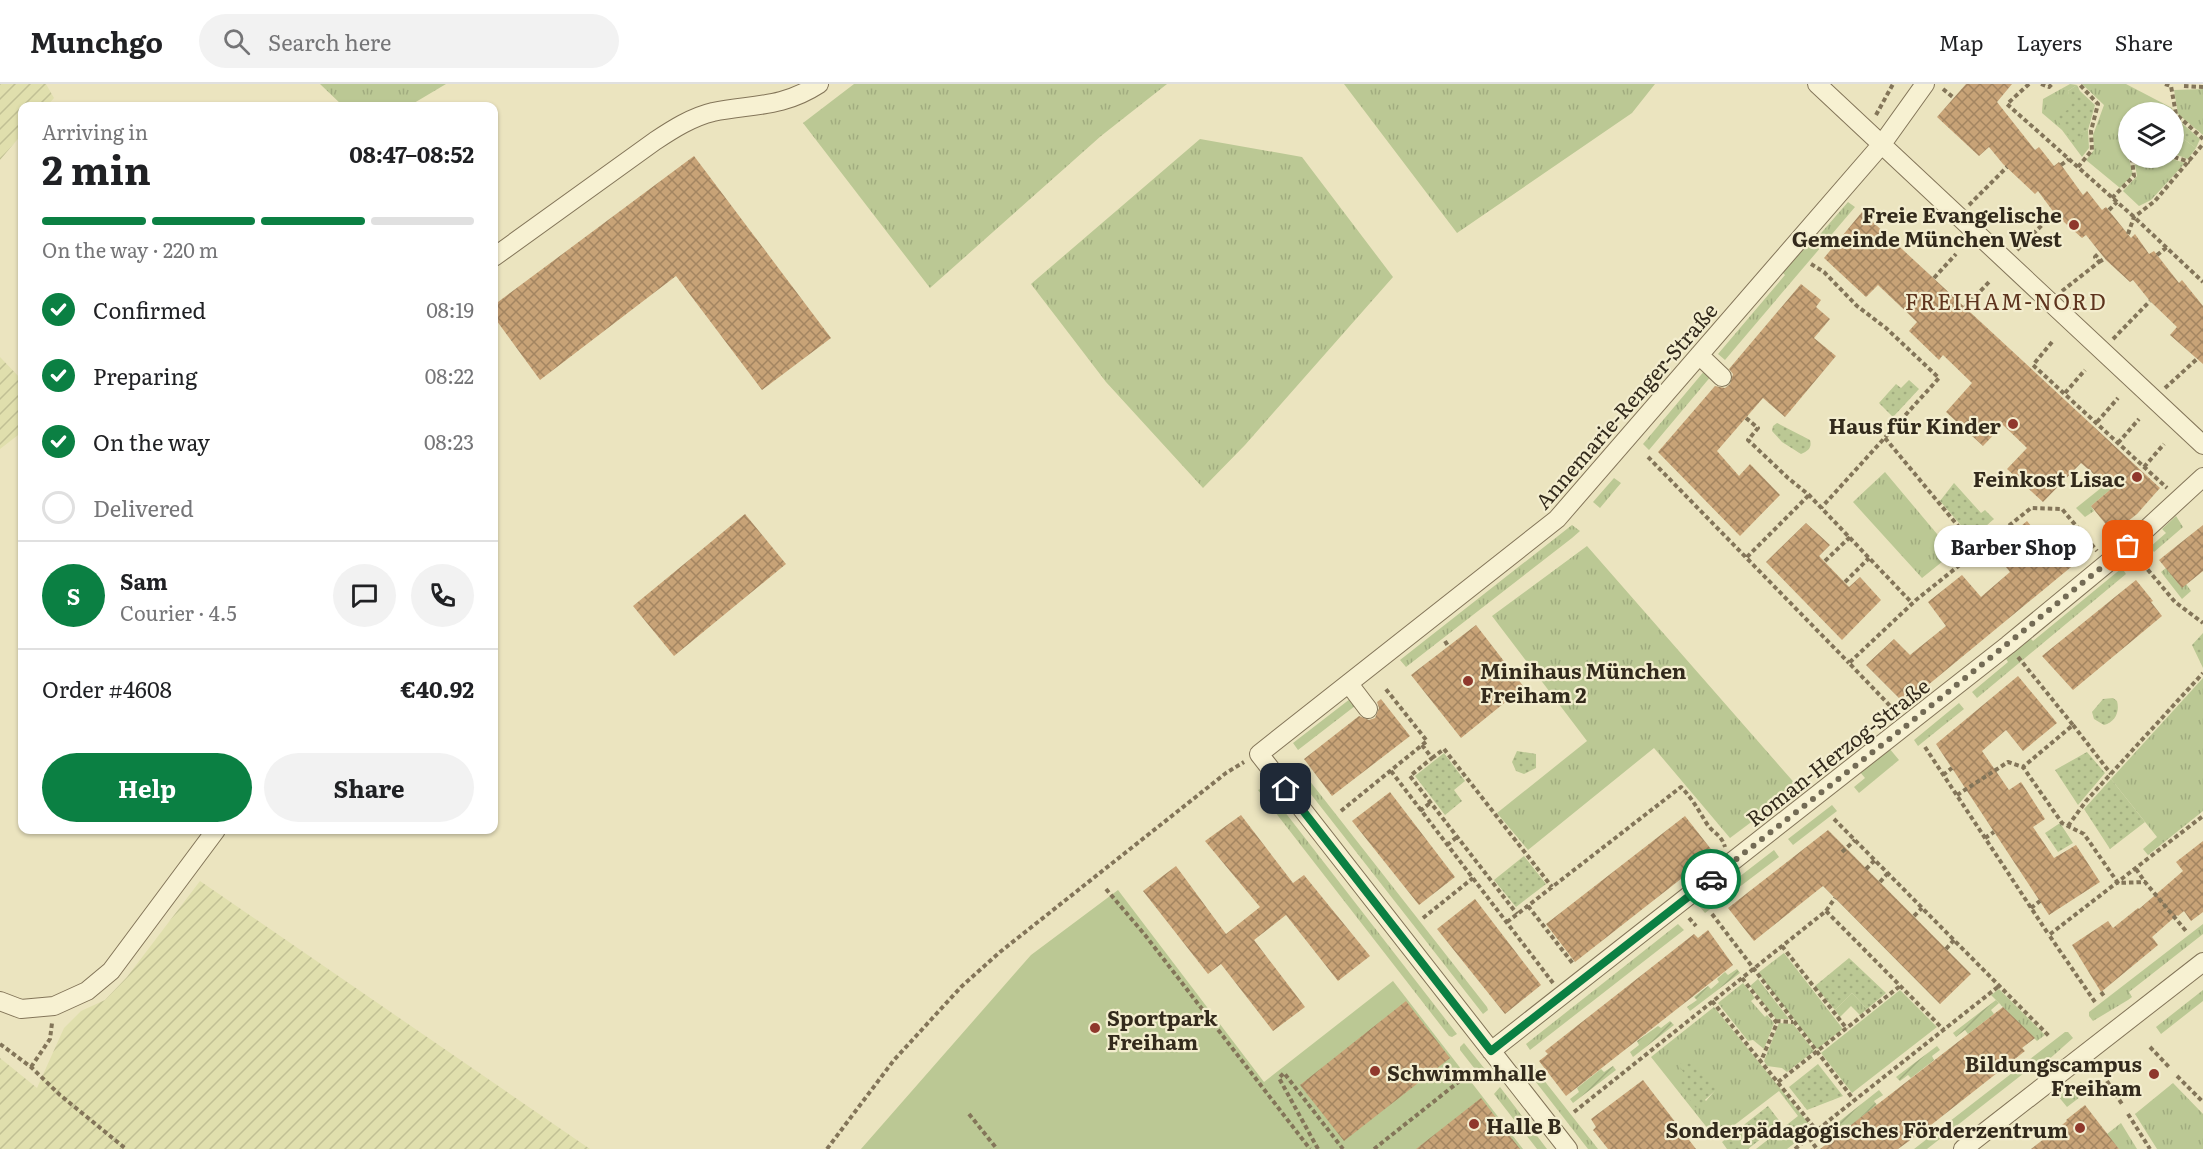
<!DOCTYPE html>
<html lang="en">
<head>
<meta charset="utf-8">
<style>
  body { margin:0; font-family:Literata,serif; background:#f2f2f2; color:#202124; height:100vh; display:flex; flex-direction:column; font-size:22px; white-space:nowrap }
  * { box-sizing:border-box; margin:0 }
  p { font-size:20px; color:#757577 }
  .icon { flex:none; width:33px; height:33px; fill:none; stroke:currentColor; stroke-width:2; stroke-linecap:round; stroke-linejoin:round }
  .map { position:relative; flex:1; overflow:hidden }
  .drawer { position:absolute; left:18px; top:18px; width:480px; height:732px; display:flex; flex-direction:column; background:#fff; border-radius:12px; box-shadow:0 2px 4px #0004 }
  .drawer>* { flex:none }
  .tools { position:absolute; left:2118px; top:18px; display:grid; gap:12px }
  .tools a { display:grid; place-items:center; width:66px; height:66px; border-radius:50%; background:#fff; box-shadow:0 2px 4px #0004; font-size:30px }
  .pin { position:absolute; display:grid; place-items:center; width:51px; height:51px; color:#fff; margin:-26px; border-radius:12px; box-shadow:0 3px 9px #0006 }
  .courier { position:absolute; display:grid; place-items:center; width:60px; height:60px; margin:-30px; border:4px solid #0b8043; border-radius:50%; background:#fff; color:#222; box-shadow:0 2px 8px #0007 }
  .bubble { position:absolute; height:42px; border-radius:21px; background:#fff; box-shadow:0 2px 4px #0004; font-size:20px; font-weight:700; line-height:42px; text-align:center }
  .overview em { font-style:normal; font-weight:700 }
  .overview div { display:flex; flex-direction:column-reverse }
  .overview { display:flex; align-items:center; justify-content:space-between; height:102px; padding:0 24px }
  h1 { font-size:39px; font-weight:700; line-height:45px }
  .bar { display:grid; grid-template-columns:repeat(4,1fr); gap:9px 6px; align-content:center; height:72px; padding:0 24px }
  .bar i { height:8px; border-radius:4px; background:#e0e0e0 }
  .bar .on { background:#0b8043 }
  .bar p { grid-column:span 4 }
  .line { display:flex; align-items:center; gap:15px; padding:0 24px; border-top:2px solid #e0e0e0 }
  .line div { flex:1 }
  .round { display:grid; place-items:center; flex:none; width:63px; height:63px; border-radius:32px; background:#f2f2f2 }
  ol { padding:0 24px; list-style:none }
  li { display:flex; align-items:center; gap:18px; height:66px }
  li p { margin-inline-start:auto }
  li .icon { padding:6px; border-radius:50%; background:#0b8043; color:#fff; stroke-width:4 }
  li:last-child { color:#757577 }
  li i { width:33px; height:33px; border:3px solid #e0e0e0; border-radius:50% }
  .cta { display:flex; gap:12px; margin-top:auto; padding:12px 24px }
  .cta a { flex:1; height:69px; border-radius:36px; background:#0b8043; color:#fff; font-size:24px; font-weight:700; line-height:69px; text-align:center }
  .cta a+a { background:#f2f2f2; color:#202124 }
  header { display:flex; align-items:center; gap:36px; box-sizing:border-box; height:84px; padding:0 30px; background:#fff; border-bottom:2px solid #e0e0e0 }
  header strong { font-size:28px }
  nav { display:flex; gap:33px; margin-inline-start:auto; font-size:21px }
  .search { width:420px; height:54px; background:#f2f2f2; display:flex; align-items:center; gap:15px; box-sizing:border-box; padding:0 21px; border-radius:33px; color:#757577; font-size:22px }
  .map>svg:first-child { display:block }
  .farmland { fill:url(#farmland-furrows) }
  .grass { fill:url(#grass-tufts); fill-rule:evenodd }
  .park { fill:url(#park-dots) }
  .garden { fill:url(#garden-furrows) }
  .pitch { fill:#bbc894 }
  .building { fill:url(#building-cross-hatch) }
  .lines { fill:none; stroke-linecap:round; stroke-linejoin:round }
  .minor-casing { stroke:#837559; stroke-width:20 }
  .path { stroke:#837559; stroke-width:4; stroke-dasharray:4.5 3; stroke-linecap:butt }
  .minor { stroke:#f7f1d2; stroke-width:18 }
  .done { stroke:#736b55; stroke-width:6; stroke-dasharray:0 10.8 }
  .route { stroke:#0b8043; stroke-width:8 }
  .poi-dot { fill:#8f382c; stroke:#f3edce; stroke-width:2 }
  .labels { text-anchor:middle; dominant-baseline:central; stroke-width:4.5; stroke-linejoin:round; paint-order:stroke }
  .poi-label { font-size:21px; font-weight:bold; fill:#332a1c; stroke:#f3edce; text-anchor:end }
  .street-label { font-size:21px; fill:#332a1c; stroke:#f3edce }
  .neighbourhood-label { font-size:22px; letter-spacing:1.5px; fill:#5e341e; stroke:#f3edce }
</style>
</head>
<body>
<header>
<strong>Munchgo</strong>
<div class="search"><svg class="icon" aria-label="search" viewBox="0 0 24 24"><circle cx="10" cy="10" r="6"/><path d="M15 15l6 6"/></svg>Search here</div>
<nav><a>Map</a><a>Layers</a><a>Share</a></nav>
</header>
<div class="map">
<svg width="2203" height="1065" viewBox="0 0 2203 1065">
  <defs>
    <pattern id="farmland-furrows" width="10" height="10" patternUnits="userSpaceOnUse" patternTransform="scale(1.5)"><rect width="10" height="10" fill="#e0dfad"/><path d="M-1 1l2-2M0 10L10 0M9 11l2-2" fill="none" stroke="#c1c094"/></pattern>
    <pattern id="grass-tufts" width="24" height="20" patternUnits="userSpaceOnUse" patternTransform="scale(1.5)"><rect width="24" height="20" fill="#bbc894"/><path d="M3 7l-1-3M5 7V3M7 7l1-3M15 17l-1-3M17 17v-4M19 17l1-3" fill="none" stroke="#a1ac7f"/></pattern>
    <pattern id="park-dots" width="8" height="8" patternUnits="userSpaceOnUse" patternTransform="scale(1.5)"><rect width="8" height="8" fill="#bbc894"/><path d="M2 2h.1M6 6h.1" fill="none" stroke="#a1ac7f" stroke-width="1.8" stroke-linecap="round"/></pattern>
    <pattern id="garden-furrows" width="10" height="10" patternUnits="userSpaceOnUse" patternTransform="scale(1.5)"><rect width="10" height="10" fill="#bbc894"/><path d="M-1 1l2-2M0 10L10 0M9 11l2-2" fill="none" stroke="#a1ac7f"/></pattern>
    <pattern id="building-cross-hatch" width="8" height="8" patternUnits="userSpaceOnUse" patternTransform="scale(1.5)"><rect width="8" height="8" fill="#c8a377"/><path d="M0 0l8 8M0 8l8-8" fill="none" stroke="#a38561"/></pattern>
  </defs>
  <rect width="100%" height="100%" fill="#ebe4bf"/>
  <path class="farmland" d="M0,0h46l8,14 -7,8h-25v28l-22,26z
    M0,273l22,23v52l-22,17z
    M200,797l390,268h-590v-91l37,30 27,-60 17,-17 24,-11 22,-23z"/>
  <path class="grass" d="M320,0h126l-37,22h-66z
    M854,0h313l-66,52 -171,152 -127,-165z
    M1344,0h311l-23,29 -175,120z
    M2070,0l7,1 -9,6 12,42 8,-3 1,18 -7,9 -20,-27 -20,-17 1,-14z
    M2082,0h44l46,24 1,4h-45v30l-7,8 8,9 4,15 -13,14 -34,-28 8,-10 -1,-15 11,-30z
    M2203,5v46l-25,-21 -4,-24z
    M2174,48l22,16 -8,11 -14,-5z
    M1200,55l102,18 91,120 -148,168 -42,43 -97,-106 -75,-98z
    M2152,74h17l16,5 -34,37 -12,6 -16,-15 14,-15 -2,-11z
    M1848,118l7,5 -130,153 -7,-6 67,-79 -4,-4 23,-27 5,3z
    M1706,285l6,6 -63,75 -6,-6z
    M1885,388l68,81 -31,25 -69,-76z
    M1614,394l7,5 -21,25 -7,-6z
    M2106,400l5,5 -20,17 3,5 -9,6 -9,-9z
    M2176,432l7,11 -29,25 -4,-5 16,-14 -4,-4z
    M1572,441l8,6 -8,7 -166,129 -6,-7z
    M1587,462l211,241 -68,51 -76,-90 -126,102 -31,-37 90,-72 -95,-125z
    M2122,484l4,6 -149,124 -5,-6 36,-30 -3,-5 24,-20 4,4z
    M2166,484l16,19 4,-3 5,7 -9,8 -21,-27z
    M2203,594v133l-55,44 -5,-6 14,-12 -46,-58z
    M1350,615l5,7 -57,44 -5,-7z
    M1959,619l5,6 -46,37 -4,-6z
    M1889,664l10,12 -40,33 -5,-6 11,-9 -5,-6z
    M1298,682l189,241 1,3 -5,4 -184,-235 -5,3 -7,-9z
    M1265,703l13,7 -4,4 183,236 -5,3 -3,-1 -191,-246z
    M1832,721l5,6 -44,34 -5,-6z
    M1774,766l5,7 -74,56 -5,-6z
    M1678,840l6,6 -154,120 -4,-6z
    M2203,840v10l-74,58 3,5 -4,3 -35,21 -4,-5v-4z
    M1784,869l59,76 -26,20 -59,-76z
    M1758,895l31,40h-13l-26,-33z
    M1743,899l12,15 -4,3 14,16 2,-2 7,8 -10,26 -11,-9 -5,1 -30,-38z
    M1999,905l46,46 -8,6 -46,-46z
    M1900,906l37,37 -85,66 -31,-40z
    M2203,906v11l-42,33 -5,-7z
    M1852,909l15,16 -7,6 -9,-9 -11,11 -5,-7z
    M1714,923l99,122 -26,20h-31l42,-33 -19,-25 -63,48 -65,-82zM1685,991l32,13 -11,13z
    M1779,939l14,1 21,27 -27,21 -5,-4 -15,-2 -3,-5z
    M2065,948h3l5,6 -36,32 -4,-4 -106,83h-13z
    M1464,959l28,35 -4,4h-3l-25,-32v-3z
    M1529,980l3,1 66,84h-10l-63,-81z
    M2081,998l7,9 -21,16 -9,-11z
    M2173,999l30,31v35h-46l-22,-35z
    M1500,1003l47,62h-10l-43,-55z
    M2121,1039l16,26h-18l-12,-15z"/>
  <path class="park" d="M2077,1l3,6 15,14 -7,25 -7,3 1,8 -7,4 -20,-28 16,-9 -3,-17z
    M2176,34l24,21 -4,9 -22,-16z
    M1909,296l10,9 -26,28 -14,-14 17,-19 5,4z
    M1777,339l33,17c2,7 -1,11 -9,14l-19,-12 -10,-11 1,-5z
    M1954,399l27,30 4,-3 9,9 -22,19 -32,-37z
    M2203,549v35l-11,-23z
    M2113,614l4,3c3,11 -2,21 -13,24l-10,-6 -2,-7 11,-13z
    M1517,667l19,3v14l-12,6 -8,-3 -4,-9z
    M2087,668l18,21 -27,32 -23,-35z
    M1444,669l21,28 -11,9 8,11 -17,14 -30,-39z
    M2111,695l34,43 -35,27 -26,-40z
    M2060,739l13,20 -15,9 -13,-19z
    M1524,772l22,28 -30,23 -22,-27z
    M1849,874l37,35 -19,16 -15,-16 -17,17 -20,-24z
    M1690,972l28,32 -22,20 -18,-24 7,-9 -6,-10z
    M1818,980l25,32 -36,14 -18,-23z
    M1768,1022l13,17 -33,26h-21l-5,-7z"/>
  <path class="garden" d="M1737,885l3,4 -50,38 -3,-4 10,-7 -3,-3 14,-11 3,3 8,-7 -2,-3 8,-7 3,3z
    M1996,916l3,3 -8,7 3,4 -26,20 -3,-4 -9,7 -3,-4z
    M1670,937l4,4 -41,32 -3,-5 9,-7 -2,-4 21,-15 3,2z
    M1937,962l3,4 -8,6 2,4 -23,18 -3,-3 -8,6 -4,-4z
    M1613,982l3,4 -43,33 -3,-4 9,-7 -2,-4 24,-19 3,3z
    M1879,1006l4,5 -9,6 3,4 -40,31 -6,-8z"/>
  <path class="pitch" d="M1118,806l146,192 129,-101 130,168h-662l170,-194z"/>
  <path class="building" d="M1966,0h46l-15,18 38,48 4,-3 15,19 5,-4 24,33 4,-4 15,19 4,-3 25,31 4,-4 14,20 5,-3 25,32 3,-3 21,26v58l-33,-29 7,-8 -27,-26 -17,-21 -3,2 -24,-22 -20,-25 -4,3 -27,-24 -17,-23 -3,3 -32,-30 -14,-17 -10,9 -42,-39z
    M694,72l137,182 -69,52 -86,-114 -136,104 -46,-63v-12z
    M1862,128l298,276 -23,26 -24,19 -22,-27 20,-17 -30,-26 -38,39 -36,-33 20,-21 -24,-23 -20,21 -37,-34 26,-29 -29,-28 -4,5 -30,-29 8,-9 -39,-37 -12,12 -42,-39z
    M1801,200l20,16 -5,7 14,12 -16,19 22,18 -51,61 -22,-19 -46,53 22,25 11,-12 30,31 -40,41 -82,-84 57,-66 10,2 5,-4 3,-10 -4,-5z
    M745,430l41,50 -112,92 -41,-50z
    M2027,437l18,22 15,-12 22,27 -177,146 -39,-39 28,-26 16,16 36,-29 -18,-24 34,-27 19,22 29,-25 -18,-22z
    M1806,439l24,22 -11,11 30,31 11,-10 21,23 -39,40 -76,-78z
    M2203,441v46l-21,17 -23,-28z
    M2136,496l17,21 -2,1 11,14 -89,74 -31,-34z
    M1476,541l48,62 -63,51 -50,-63z
    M2018,592l39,47 -34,28 -17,-21 -24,21 27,39 12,-8 24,37 -12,8 21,31 22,-13 24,37 -51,33 -113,-171z
    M1381,615l29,37 -78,60 -28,-37 55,-43 10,4 6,-2 4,-10 -2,-6z
    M1390,708l65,85 -36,28 -67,-84z
    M1241,731l52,68 11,-8 66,81 -32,25 -52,-66 -32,25 51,67 -32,24 -52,-67 -13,10 -65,-83 33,-25 50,68 34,-27 -55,-66z
    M1685,732l29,37 -139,109 -29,-38z
    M1828,746l143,144 -31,30 -117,-118 -69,55 -26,-33z
    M2203,757v71l-12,9 -7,-10 -6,5 -1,-1 -25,22 6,8 -57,47 -29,-47 36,-24 5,7 25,-20 1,1 44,-38 -7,-9z
    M1475,815l66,86 -36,29 -68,-85z
    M1708,846l25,35 -167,131 -27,-35 9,-7 -3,-3 149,-117 4,4z
    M1406,917l44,57 -106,83 -44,-56z
    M2003,923l32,31 -13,10 3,3 -94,74 -33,24h-78z
    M1643,996l53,69h-88l-15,-19 3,-3 -5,-8z
    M1481,1014l39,51h-104z
    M2085,1021l34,44h-88l36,-28 -1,-1z"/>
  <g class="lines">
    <g class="minor-casing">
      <path id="minor" d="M1817,0l386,361
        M494,173l161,-116c18,-12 37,-24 58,-29 40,-8 69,-4 106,-28
        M1699,271l23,22
        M1349,600l19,25
        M0,917l21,8 33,-3 33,-15 24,-20 105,-141
        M1491,967l517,-406 120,-99 75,-69
        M1568,1065l-309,-395 298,-235 325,-375 43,-60
        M1963,1065l240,-187"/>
    </g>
    <path class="path" d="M2029,0l-22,20 127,113 69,65
      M2041,0l8,3 3,-3
      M2165,0l6,2 5,28 27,25
      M2184,2l19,1
      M1943,5l11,9
      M1876,31l17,-31
      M2174,73l16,5
      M2061,81l8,-6
      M2078,83l14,-17 -1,-19 7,-27 -19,-20
      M2112,114l22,-22 -2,-16 7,-2
      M1969,121l38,-38
      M2109,126l8,-8
      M2128,150l6,-17 21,-16 48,-57
      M2017,166l37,-37
      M2157,171l10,-8
      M2099,178l5,-3
      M1811,180l13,8 33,34 29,22 53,50 -118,130
      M1934,194l22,-24
      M2062,207l37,-29 -4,-5 4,-4
      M1965,223l24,-25
      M2113,255l37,-38
      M2052,258l-19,23 134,123
      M2165,304l32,-29
      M2065,309l20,-23
      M1746,334l12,10 -10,12 40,38 21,17 103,108
      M2097,338l21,-24
      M1885,354l93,112
      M2118,359l21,-24
      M1648,373l201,206
      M2144,383l20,-23
      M1747,473l62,-62
      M2138,474l37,44 28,21
      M1825,477l25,-24
      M1845,498l24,-24
      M1445,557l3,5
      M2018,573l55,68 -50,42
      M1895,627l-46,-48 67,-63 115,-92 31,1 35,42
      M2073,641l38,49
      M1422,661l10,13 -22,18 107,138
      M1925,663l124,188
      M1432,674l12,-9 108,138
      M1391,687l162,212
      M1943,691l9,-7
      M1957,711l51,-33 15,5 39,56 22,11 34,49 27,-1 41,49
      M1341,727l86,-70 -42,-53
      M1420,727l10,-8
      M1834,735l216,218
      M2068,742l18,-25 117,-128
      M1985,754l9,-6
      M1447,761l10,-8
      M1842,768l13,-12
      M1866,785l9,-9
      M2136,785l9,13
      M1880,798l8,-9
      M1106,805l39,46 165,214
      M1528,822l46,59
      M2031,824l9,-7
      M1826,827l118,119
      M1712,830l142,186
      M1914,832l8,-8
      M1423,834l50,-40
      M1689,834l7,8
      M1507,838l174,-135c11,11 18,24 26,37 7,10 14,10 18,23
      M1782,862l65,83
      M1946,865l8,-9
      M1742,894l35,45 -16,38
      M2101,908l3,4
      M1712,917l105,130
      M2095,918l-46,-67 154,-119
      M1776,937l17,1
      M0,960l31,23 29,28 66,54
      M2150,963l19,20
      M31,983l19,-28 2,-16
      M2177,992l26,26
      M2107,997l15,23
      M1778,998l122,-96
      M1574,1028l252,-201 9,-13
      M969,1030l28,35
      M2128,1030l22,35
      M1809,1054l8,11
      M827,1065l67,-89 67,-73 39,-35 226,-179 18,-11
      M1318,1065l-39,-71 5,-5 59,76
      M1374,1065l97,-77
      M1795,1065l37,-31 167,-132"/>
    <use href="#minor" class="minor"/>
  </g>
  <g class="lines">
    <path class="done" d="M1711,795l195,-153 222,-180"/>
    <path class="route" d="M1286,705l205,262 220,-172"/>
  </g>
  <g class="poi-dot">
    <circle cx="2074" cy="141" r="6"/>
    <circle cx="2013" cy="340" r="6"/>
    <circle cx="2137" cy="393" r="6"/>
    <circle cx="1468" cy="597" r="6"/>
    <circle cx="1095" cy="944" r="6"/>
    <circle cx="1375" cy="987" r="6"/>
    <circle cx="2154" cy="990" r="6"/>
    <circle cx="1474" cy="1040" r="6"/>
    <circle cx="2080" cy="1044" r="6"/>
  </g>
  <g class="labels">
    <g class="poi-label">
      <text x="2062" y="129">Freie Evangelische<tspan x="2062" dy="24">Gemeinde München West</tspan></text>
      <text x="2001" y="340">Haus für Kinder</text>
      <text x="2125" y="393">Feinkost Lisac</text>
      <text x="1480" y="585" text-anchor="start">Minihaus München<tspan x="1480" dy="24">Freiham 2</tspan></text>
      <text x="1107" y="932" text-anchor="start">Sportpark<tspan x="1107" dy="24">Freiham</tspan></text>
      <text x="2142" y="978">Bildungscampus<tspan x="2142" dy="24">Freiham</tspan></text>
      <text x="1387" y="987" text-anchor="start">Schwimmhalle</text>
      <text x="1486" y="1040" text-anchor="start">Halle B</text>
      <text x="2068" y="1044">Sonderpädagogisches Förderzentrum</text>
    </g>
    <g class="street-label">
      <text transform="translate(1625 321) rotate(-49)">Annemarie-Renger-Straße</text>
      <text transform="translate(1837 667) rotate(-38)">Roman-Herzog-Straße</text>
    </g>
    <g class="neighbourhood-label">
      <text x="2006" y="216">FREIHAM-NORD</text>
    </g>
  </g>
</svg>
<div class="tools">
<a><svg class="icon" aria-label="layers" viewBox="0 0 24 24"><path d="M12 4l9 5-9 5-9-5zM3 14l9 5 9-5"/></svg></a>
</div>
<div class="pin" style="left:2128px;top:462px;background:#ea580c"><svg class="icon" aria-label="bag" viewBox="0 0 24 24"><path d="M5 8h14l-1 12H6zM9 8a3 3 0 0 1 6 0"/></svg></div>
<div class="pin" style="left:1286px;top:705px;background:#1f2937"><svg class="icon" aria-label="home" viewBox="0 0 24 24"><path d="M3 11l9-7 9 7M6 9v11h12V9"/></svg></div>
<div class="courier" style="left:1711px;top:795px"><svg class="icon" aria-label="car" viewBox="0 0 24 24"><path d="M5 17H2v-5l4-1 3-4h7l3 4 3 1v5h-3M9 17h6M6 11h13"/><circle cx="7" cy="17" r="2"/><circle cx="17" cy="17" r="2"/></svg></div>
<div class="bubble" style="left:1934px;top:441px;width:159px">Barber Shop</div>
<section class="drawer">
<div class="overview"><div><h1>2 min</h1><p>Arriving in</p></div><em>08:47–08:52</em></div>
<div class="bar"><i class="on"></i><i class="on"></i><i class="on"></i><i></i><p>On the way · 220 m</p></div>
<ol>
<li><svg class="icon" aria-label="check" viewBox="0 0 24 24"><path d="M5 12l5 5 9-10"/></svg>Confirmed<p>08:19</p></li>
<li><svg class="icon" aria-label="check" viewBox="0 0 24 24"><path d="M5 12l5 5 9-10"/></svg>Preparing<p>08:22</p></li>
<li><svg class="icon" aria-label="check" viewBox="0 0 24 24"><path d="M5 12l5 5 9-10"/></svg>On the way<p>08:23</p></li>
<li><i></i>Delivered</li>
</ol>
<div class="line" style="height:108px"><b class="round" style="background:#0b8043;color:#fff">S</b><div><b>Sam</b><p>Courier · 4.5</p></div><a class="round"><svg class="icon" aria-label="chat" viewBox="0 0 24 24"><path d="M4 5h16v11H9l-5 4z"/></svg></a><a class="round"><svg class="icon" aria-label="phone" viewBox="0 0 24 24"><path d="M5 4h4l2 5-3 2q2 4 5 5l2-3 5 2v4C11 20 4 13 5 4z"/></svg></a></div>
<div class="line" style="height:78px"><div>Order #4608</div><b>€40.92</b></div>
<div class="cta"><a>Help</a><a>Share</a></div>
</section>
</div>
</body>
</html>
